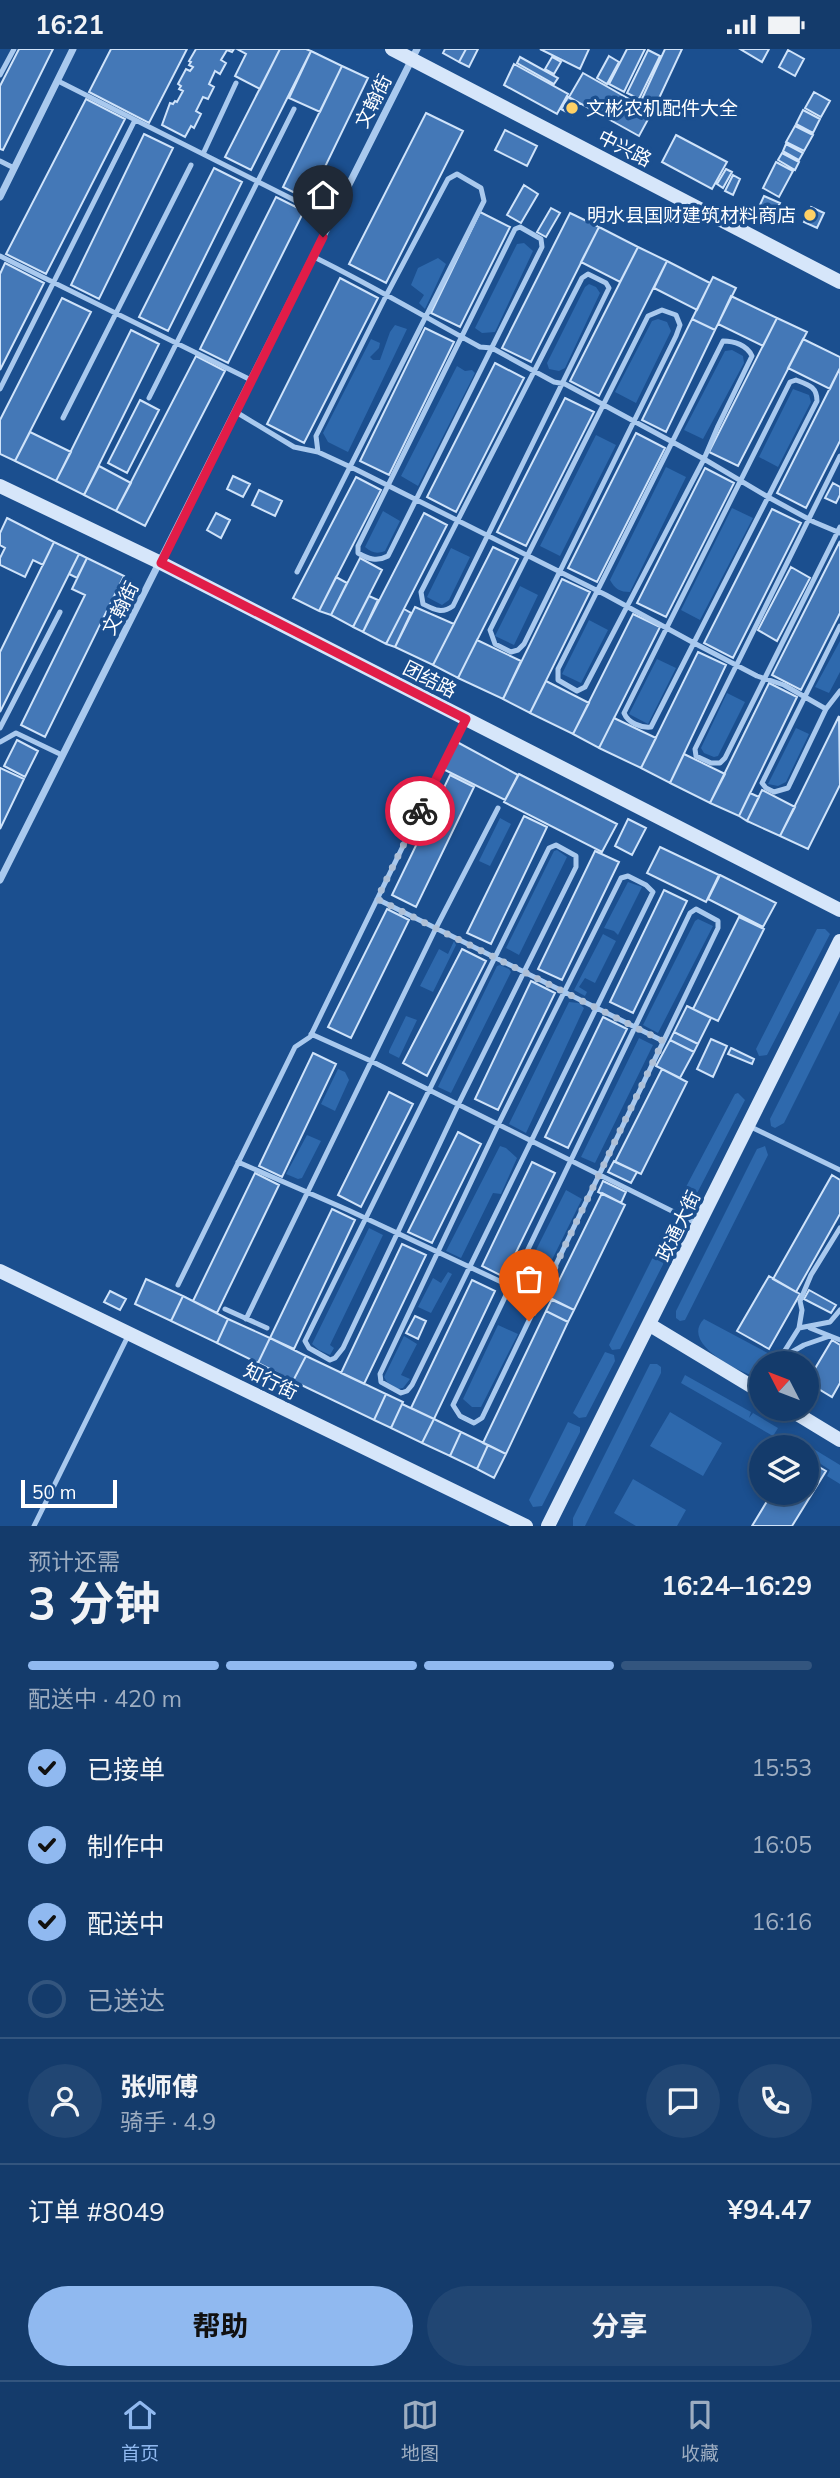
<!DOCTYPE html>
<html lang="zh">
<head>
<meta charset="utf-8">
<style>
  body { margin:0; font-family:Mulish,"Noto Sans SC",sans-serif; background:#214673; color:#f1f3f6; height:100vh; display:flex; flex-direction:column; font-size:26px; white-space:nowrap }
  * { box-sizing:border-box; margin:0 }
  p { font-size:23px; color:#9dadc1 }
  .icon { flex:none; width:38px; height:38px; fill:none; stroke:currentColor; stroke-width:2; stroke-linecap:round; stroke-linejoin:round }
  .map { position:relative; height:1477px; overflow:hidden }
  .drawer { display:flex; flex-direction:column; background:#143b6b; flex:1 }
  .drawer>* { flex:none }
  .needle { width:46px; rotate:312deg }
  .buttons { position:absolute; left:749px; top:1302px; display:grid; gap:14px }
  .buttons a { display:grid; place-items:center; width:70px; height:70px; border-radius:50%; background:#143b6b; box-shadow:0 4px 10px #0003,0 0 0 2px #33557e; font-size:35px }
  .scale { position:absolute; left:21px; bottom:18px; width:96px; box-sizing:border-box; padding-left:7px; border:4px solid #fff; border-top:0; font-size:19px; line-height:24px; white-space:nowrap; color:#fff; -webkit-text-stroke:5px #1b4f8f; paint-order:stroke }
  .pin { position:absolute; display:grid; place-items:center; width:60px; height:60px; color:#fff; margin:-72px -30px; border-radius:50% 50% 50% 0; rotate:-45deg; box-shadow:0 0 7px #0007 }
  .pin .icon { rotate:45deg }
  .courier { position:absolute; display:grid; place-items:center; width:70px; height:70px; margin:-35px; border:5px solid #e11d48; border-radius:50%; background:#fff; color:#222; box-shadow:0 2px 9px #0007 }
  .summary em { font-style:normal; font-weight:700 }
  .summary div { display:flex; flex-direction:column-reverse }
  .summary { display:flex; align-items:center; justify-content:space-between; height:119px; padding:0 28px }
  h1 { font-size:46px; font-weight:700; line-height:52px }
  .bar { display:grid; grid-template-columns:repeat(4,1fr); gap:10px 7px; align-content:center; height:84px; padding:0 28px }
  .bar i { height:9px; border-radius:5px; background:#33557e }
  .bar .current { background:#90b9f0 }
  .bar p { grid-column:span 4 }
  .line { display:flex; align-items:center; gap:18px; padding:0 28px; border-top:2px solid #33557e }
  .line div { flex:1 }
  .round { display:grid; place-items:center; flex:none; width:74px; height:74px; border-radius:37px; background:#214673 }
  ol { padding:0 28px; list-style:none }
  li { display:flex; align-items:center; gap:21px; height:77px }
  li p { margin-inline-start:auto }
  li .icon { padding:7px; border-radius:50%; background:#90b9f0; color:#111; stroke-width:4 }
  li:last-child { color:#9dadc1 }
  li i { width:38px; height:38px; border:4px solid #33557e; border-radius:50% }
  .button { display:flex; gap:14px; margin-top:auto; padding:14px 28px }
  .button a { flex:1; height:80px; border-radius:42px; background:#90b9f0; color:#111; font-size:28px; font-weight:700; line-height:80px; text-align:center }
  .button a+a { background:#214673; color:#f1f3f6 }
  .status { display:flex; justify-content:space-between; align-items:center; height:49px; padding:0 35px; background:#143b6b; direction:ltr }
  .status svg { height:19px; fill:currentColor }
  .dock { display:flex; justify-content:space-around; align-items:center; height:98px; border-top:2px solid #33557e; background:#143b6b; font-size:19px; color:#9dadc1 }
  .dock a { display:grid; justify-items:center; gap:4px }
  .dock .current { color:#90b9f0 }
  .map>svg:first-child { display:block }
  .green { fill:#2e69ad }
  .building { fill:#4478b7; stroke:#cfe3fa; stroke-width:2 }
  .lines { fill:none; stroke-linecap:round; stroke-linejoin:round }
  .lane { stroke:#a9c9ee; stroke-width:5 }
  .street { stroke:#a9c9ee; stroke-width:7 }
  .secondary { stroke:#d6e6fa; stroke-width:14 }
  .done { stroke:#afc1d8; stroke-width:7; stroke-dasharray:0 12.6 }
  .route { stroke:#e11d48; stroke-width:9 }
  .poi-dot { fill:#ffd166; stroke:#1b4f8f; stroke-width:2.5 }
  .labels { text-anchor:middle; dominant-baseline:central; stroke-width:7; stroke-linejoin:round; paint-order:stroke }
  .street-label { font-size:19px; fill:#fff; stroke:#1b4f8f }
  .poi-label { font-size:19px; fill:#fff; stroke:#1b4f8f; text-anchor:start }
</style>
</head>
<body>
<div class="status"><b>16:21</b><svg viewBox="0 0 49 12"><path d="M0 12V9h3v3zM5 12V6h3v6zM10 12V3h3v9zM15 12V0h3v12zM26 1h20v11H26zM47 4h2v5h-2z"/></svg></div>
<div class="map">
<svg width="840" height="1477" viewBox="0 0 840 1477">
  <rect width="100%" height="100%" fill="#1b4f8f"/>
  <path class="green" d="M524,194l9,8 -38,81 -13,1 -7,-5 42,-84z
    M438,209l8,6 -21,45 -6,-6 5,-8 -13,-10 7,-17z
    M589,235l7,3 4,6 -35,75 -6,3 -10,-2 -2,-6 38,-76z
    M658,270l9,3 4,9 -35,72 -21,-11 37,-71z
    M395,276l12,4 -59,123 -20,-10 -5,-9 48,-94 9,4 -1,5 -9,9 3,3h7l10,-28z
    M732,301l11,6 1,7 -41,76 -19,-9 41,-79z
    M457,317l8,5 7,-1 3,3 -57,113 -17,-10z
    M793,340l16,6 2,7 -33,65 -19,-10z
    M596,386l20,10 -56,111 -20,-10z
    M666,418l20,10 -56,115c-10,0 -15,-3 -20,-12z
    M732,459l21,10 -53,102 -19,-10z
    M383,462l17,10 -15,30c-8,3 -13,2 -20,-4z
    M451,499l19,9 -21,43 -7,5 -15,-8z
    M520,537l18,9 -24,50 -19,-9z
    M589,571l19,10 -27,53 -19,-9z
    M840,592v31l-11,21 -14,-6z
    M657,610l19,9 -28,56 -19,-10z
    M727,644l18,9 -27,54 -4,1 -10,-4 -3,-5z
    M796,679l13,6 -23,48 -8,4 -10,-2z
    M500,769l11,6 -21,42 -11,-5z
    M557,801l10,7 -48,98 -13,-7 48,-97z
    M628,833l14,5 -24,48 -4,-4 -10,-3z
    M698,870l15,7 -55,107 -15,-8 52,-104z
    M817,880h8l5,5 -63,121 -8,1 -3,-7z
    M603,885l13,7 -21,42 -10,-5 -6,9 8,5 -2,4 -11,-6z
    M454,892l2,4 -23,47 -13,-6 19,-37 9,5z
    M500,916l9,4 2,3 -60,121 -13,-6 59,-121z
    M840,931v31l-56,112 -9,5 -4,-2 -1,-7z
    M569,953l10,1 5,5 -58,125 -17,-9z
    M406,967l11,4 -18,38 -10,-5v-2z
    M639,989l14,7 -58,118 -14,-6z
    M338,1020l7,3 4,8 -14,31 -14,-7z
    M738,1044l7,7 -54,105 -9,4 -4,-3v-4l57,-108z
    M307,1086l14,6 -19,37 -4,1 -12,-5z
    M500,1097l6,2 11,10 -16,36 -8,-1 -32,65 -15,-7z
    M765,1097l3,9 -83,165 -5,1 -4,-3v-7l81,-162z
    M566,1141l16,9 -38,77 -17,-8z
    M369,1179l14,7 -53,110 4,3 -4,7 -11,-5 -7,-6z
    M666,1182l11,6 -57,112 -8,1 -3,-5z
    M448,1223l4,2 -21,39 -13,-6 15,-29 8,5z
    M704,1270l71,38 -5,6h-9l-1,12 -3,2c-20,-6 -77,-34 -53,-58z
    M498,1276l20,9 -37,73h-9l-9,-8z
    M404,1287l13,8 -16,31 9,4 -7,9 -5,1 -11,-7 -3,-5z
    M605,1303l9,3 1,6 -29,56 -7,1 -6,-5z
    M650,1315h7l4,3v6l-76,153h-12v-8z
    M685,1326l66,37 -2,6 4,-5 25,15 -5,8 -92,-53z
    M670,1363l52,31 -19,33 -53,-30z
    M568,1373l12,5v5l-38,74 -9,1 -4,-7z
    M789,1385l51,31v19l-13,-8 3,-6 -23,-15v-8h-13l-10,-6z
    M633,1430l53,31 -9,16h-41l-22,-13z"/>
  <path class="building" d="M19,0h34l-50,101 -3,-1v-63z
    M111,0h76l-38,74 -60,-31z
    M196,0h38l-2,3 -5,-2 -6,10 5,3 -6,11 -5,-3 -6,13 5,3 -6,12 -5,-2 -7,14 5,3 -7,14 -3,-2 -6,11 -23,-12 8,-22 3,1 2,-3 2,1 6,-11 -4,-2 2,-3 -3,-2 8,-15 4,2 3,-4 -4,-2 2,-3 -2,-1z
    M237,0h43l-20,40 -25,-13 11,-22z
    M280,0h26l5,2 -60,119 -26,-13z
    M445,0h21l-7,13 -16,-9z
    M466,0h12l-9,18 -10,-5z
    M540,0h49l-9,20z
    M627,0h18l-21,43 -15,-8z
    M665,0h17l-28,60 -14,-6z
    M740,0h29l-7,13z
    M648,1l12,6 -21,43 -12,-6z
    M788,1l16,9 -9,17 -16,-9z
    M311,2l31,15 -22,46 -31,-14z
    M609,7l10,6 -12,22 -10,-6z
    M520,8l38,21 -4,6 -37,-21z
    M552,8l9,5 -7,12 -9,-5z
    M514,15l54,30 -11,20 -53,-29z
    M342,17l26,12 -59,122 -26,-13z
    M583,24l69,39 -13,24 -70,-39z
    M814,43l16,9 -9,16 -16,-9z
    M568,48l11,6 -7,12 -11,-6z
    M86,50l39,20 -79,155 -40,-20z
    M803,61l17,9 -7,14 -17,-9z
    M426,64l37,18 -77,152 -37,-19z
    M795,77l18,9 -9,16 -18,-9z
    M505,81l32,16 -10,20 -32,-16z
    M144,85l29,14 -74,151 -28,-14z
    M676,86l51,27 -15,27 -50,-27z
    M786,95l17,9 -4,7 -16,-9z
    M782,104l17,9 -4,8 -17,-10z
    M776,113l17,9 -14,26 -16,-9z
    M214,119l28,14 -74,149 -29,-14z
    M726,120l6,3 -9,16 -6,-4z
    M733,126l7,4 -7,16 -8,-4z
    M524,136l14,9 -17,29 -14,-8z
    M764,147l16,7 -7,13 -15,-7z
    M276,148l28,14 -76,152 -28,-14z
    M811,158l13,6 -7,15 -13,-6z
    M551,159l9,5 -14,24 -9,-5z
    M480,163l30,15 -50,100 -29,-14z
    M570,164l29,14 -68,135 -29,-14z
    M599,178l39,20 -18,35 -39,-20z
    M638,198l29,14 -68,135 -29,-15z
    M667,212l43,22 -13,27 -43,-22z
    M5,214l39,20 -44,87v-96z
    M713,228l23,11 -21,42 -23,-11z
    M340,229l38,20 -74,145 -37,-19z
    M731,247l46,22 -14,28 -45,-22z
    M62,249l29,14 -76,149 -15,-7v-34z
    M777,269l30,14 -69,134 -29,-14z
    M692,270l23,11 -49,102 -24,-12z
    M425,279l29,14 -65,133 -29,-14z
    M131,281l28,14 -75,151 -28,-14z
    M803,290l37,18v11l-10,21 -42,-21z
    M196,307l29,15 -80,155 -29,-15z
    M495,314l29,15 -68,134 -29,-15z
    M840,319v73l-34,67 -29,-15z
    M565,349l29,14 -68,134 -29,-14z
    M140,351l19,10 -32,63 -19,-10z
    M30,383l41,20 -15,29 -41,-20z
    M636,384l29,15 -68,134 -29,-14z
    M99,417l32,17 -15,28 -32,-16z
    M705,419l29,15 -68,134 -29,-14z
    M233,427l17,8 -7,13 -16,-8z
    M356,428l25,13 -62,121 -26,-13z
    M833,434l7,4v8l-4,8 -11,-5z
    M259,441l23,11 -7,15 -23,-11z
    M772,460l29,14 -68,135 -29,-15z
    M216,464l14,7 -9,18 -14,-8z
    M424,464l23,12 -61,119 -23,-12z
    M7,469l47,24 -11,23 -10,-5 -8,17 -25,-12v-7l5,-10 -5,-3v-12z
    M840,492v72l-39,77 -29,-15z
    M54,493l25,12 -79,158v-60z
    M493,498l25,12 -60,119 -25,-13z
    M79,505l8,4 -10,20 -8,-4z
    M87,509l37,18 -79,161 -24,-12 64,-130 -13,-6z
    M360,509l22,12 -29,57 -22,-12z
    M791,518l19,11 -33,63 -19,-11z
    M336,528l11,6 -16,32 -12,-4z
    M562,530l28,13 -60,121 -27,-14z
    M369,547l9,4 -15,32 -10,-5z
    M415,558l39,17 -21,41 -38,-18z
    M404,560l7,4 -16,34 -9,-3z
    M633,565l27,13 -61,121 -26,-14z
    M477,591l44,21 -18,38 -45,-21z
    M698,603l28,13 -56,118 -29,-15z
    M546,632l43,22 -16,31 -43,-21z
    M769,634l28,14 -58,119 -29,-13z
    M839,667l1,69 -32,64 -28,-13z
    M614,669l42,20 -15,30 -42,-20z
    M17,691l21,11 -13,26 -21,-11z
    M457,693l61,33 -13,25 -62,-31z
    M684,705l41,20 -15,29 -40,-20z
    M0,719l24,11 -24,50z
    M519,725l98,50 -15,28 -98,-50z
    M450,726l24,12 -58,120 -24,-12z
    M762,741l33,17 -15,29 -33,-15z
    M750,744l9,4 -12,24 -8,-5z
    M524,767l23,11 -56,117 -24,-11z
    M628,770l18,9 -14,27 -17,-9z
    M660,798l59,28 -13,27 -59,-29z
    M595,802l24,11 -57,118 -24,-11z
    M720,826l56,28 -13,24 -55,-28z
    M664,841l23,11 -54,112 -23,-11z
    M387,860l22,11 -58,118 -23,-11z
    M739,868l25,12 -46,92 -25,-12z
    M462,900l24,12 -59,115 -24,-13z
    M531,932l24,12 -57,117 -23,-11z
    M687,957l24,12 -13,26 -24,-12z
    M603,968l24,12 -59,119 -23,-11z
    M674,983l24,12 -4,8 -24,-12z
    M711,990l16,7 -14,31 -16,-8z
    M670,991l24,12 -14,26 -24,-12z
    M731,999l23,11 -2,5 -24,-10z
    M313,1004l23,11 -54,113 -23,-11z
    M662,1020l25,13 -46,92 -26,-12z
    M389,1043l24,12 -52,103 -23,-12z
    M458,1083l23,12 -49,99 -24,-11z
    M614,1112l23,11 -6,11 -23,-11z
    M532,1113l23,11 -51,104 -22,-11z
    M255,1124l24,12 -62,128 -24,-12z
    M832,1126l8,5v34l-44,78 -23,-13z
    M603,1132l23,11 -5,11 -23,-11z
    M602,1144l23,12 -51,105 -24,-11z
    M332,1160l23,11 -61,129 -24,-11z
    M402,1195l24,11 -62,129 -23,-11z
    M769,1227l31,18 -31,55 -32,-18z
    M146,1230l37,17 -12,25 -36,-17z
    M472,1231l23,11 -61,128 -23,-11z
    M809,1241l27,15 -5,8 -27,-14z
    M110,1242l16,8 -6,11 -16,-8z
    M183,1247l45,23 -11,24 -46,-22z
    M552,1250l22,11 -6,12 -22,-11z
    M546,1262l22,11 -62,132 -23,-11z
    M415,1267l11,5 -8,18 -12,-6z
    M228,1270l42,19 -12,25 -41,-20z
    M270,1289l36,18 -13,25 -35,-18z
    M832,1291l8,5v38l-8,14 -25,-15z
    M306,1307l80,38 -12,26 -81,-39z
    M386,1345l17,8 -12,26 -17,-8z
    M402,1355l32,15 -12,24 -31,-15z
    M434,1370l27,13 -11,24 -28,-13z
    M461,1383l27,13 -11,24 -27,-13z
    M488,1396l18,9 -12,24 -17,-9z
    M807,1411l19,11 -34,55h-40l20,-33h35z"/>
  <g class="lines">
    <path class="lane" d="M0,26l14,-26
      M58,32l274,138
      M203,105l33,-71
      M0,112l14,7
      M520,178l21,12 1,8 -154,309c-11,6 -20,3 -30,-3v-7l157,-317z
      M0,207l251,124
      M314,208c57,28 111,60 166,90l12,1 62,34 11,2 139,75 64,38 46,25 26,11
      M588,225l18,9 3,5 -156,318c-11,8 -18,4 -30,-2l-2,-12 161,-314z
      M662,261l14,5 4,10 -4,11 -152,308 -6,6 -7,2 -16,-8 -5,-14 158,-314z
      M723,292c11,0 24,4 29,15l-34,70 -14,33 -119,228 -8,4 -19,-11v-11z
      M796,331c13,5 21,7 21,21l-166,326c-10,1 -23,-4 -27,-14l166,-331z
      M0,340l135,-269
      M149,349l145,-289
      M236,363l58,35 24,5 39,18 249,125 88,48 63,33 27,9 42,24 14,-18
      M63,369l128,-253
      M840,407l-145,293 1,7 15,7h9l5,-5 115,-231
      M297,523l187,-371 -3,-13 -24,-14 -9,5 -61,115 -71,142 2,16
      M826,660l-38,79 -14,4 -8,-4 -4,-5 78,-157
      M0,679l60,-116
      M0,693l16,-9 46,22
      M556,796l20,11v11l-118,238 -115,243 -8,10 -5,2 -21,-12 -4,-7 244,-493z
      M628,827l18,9 7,7 -241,493 -5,6 -6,2 -20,-11 -1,-8 118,-249 123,-247z
      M377,850l286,142
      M696,860l22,12v7l-236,490 -8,5 -14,-7 -7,-11 237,-492z
      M311,985l60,27 327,163
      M749,1077l91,44
      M238,1113l110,48 192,90
      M178,1236l117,-238 15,-10 154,-316
      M225,1260l42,19
      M246,1270l190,-391 62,-120
      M799,1279l31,-6 10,-12
      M810,1279l30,12
      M783,1308l21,-12 26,-9
      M777,1314l22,-35 3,-18 -2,-9 11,-26 29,-47
      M34,1477l94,-190"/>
    <path class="street" d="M0,148l73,-148
      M0,831l417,-831"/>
    <path class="secondary" d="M392,0l448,233
      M0,437l161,77 679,347
      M0,1222l526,255
      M650,1276l111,67
      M789,1360l51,31
      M548,1477l292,-585"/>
  </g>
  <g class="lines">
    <path class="done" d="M420,762l-43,88 286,142 -134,280"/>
    <path class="route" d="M323,188l-162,326 305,156 -46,92"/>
  </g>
  <g class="poi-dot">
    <circle cx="572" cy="59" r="7"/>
    <circle cx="810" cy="166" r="7"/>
  </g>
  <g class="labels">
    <g class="street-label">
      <text transform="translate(373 52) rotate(-63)">文翰街</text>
      <text transform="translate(625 99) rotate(27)">中兴路</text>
      <text transform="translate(120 559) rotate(-63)">文翰街</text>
      <text transform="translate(430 630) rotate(27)">团结路</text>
      <text transform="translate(678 1177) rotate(-64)">政通大街</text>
      <text transform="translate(271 1332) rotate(26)">知行街</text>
    </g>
    <g class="poi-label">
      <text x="586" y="59">文彬农机配件大全</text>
      <text x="796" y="166" text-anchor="end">明水县国财建筑材料商店</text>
    </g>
  </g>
</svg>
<div class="buttons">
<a><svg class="needle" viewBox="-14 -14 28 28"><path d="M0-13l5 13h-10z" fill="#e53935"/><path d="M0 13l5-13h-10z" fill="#9dadc1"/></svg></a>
<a><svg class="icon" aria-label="layers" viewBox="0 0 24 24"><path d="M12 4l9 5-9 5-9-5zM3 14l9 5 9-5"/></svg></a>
</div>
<div class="scale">50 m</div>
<div class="pin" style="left:529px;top:1272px;background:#ea580c"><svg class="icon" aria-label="bag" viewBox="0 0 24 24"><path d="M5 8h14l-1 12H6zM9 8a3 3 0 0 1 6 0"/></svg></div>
<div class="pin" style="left:323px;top:188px;background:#1f2937"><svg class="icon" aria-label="home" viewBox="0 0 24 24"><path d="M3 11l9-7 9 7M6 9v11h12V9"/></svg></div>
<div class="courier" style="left:420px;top:762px"><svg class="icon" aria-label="bike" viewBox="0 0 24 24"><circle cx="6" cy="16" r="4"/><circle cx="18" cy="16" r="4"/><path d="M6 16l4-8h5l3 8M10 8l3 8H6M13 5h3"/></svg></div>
</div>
<section class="drawer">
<div class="summary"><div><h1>3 分钟</h1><p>预计还需</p></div><em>16:24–16:29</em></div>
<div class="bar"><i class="current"></i><i class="current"></i><i class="current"></i><i></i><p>配送中 · 420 m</p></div>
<ol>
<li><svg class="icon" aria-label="check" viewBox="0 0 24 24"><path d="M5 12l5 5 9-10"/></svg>已接单<p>15:53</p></li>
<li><svg class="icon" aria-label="check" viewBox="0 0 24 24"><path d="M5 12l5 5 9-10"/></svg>制作中<p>16:05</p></li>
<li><svg class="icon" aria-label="check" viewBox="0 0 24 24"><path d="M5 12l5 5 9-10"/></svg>配送中<p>16:16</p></li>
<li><i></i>已送达</li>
</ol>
<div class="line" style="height:126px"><a class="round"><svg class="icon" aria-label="person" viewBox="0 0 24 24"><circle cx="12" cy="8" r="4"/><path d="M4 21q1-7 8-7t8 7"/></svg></a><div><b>张师傅</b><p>骑手 · 4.9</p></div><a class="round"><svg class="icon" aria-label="chat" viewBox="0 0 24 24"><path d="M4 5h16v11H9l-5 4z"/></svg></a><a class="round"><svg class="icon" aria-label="phone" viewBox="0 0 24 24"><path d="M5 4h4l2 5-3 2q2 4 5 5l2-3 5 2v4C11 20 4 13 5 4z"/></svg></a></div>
<div class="line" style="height:91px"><div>订单 #8049</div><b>¥94.47</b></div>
<div class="button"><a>帮助</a><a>分享</a></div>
</section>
<nav class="dock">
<a class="current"><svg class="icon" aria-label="home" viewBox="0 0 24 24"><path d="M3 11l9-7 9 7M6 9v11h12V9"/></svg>首页</a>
<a><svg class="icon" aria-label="map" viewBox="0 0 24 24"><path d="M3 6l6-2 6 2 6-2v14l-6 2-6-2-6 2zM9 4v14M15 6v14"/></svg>地图</a>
<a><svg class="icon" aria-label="saved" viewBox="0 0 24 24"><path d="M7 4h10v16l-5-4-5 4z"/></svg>收藏</a>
</nav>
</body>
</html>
